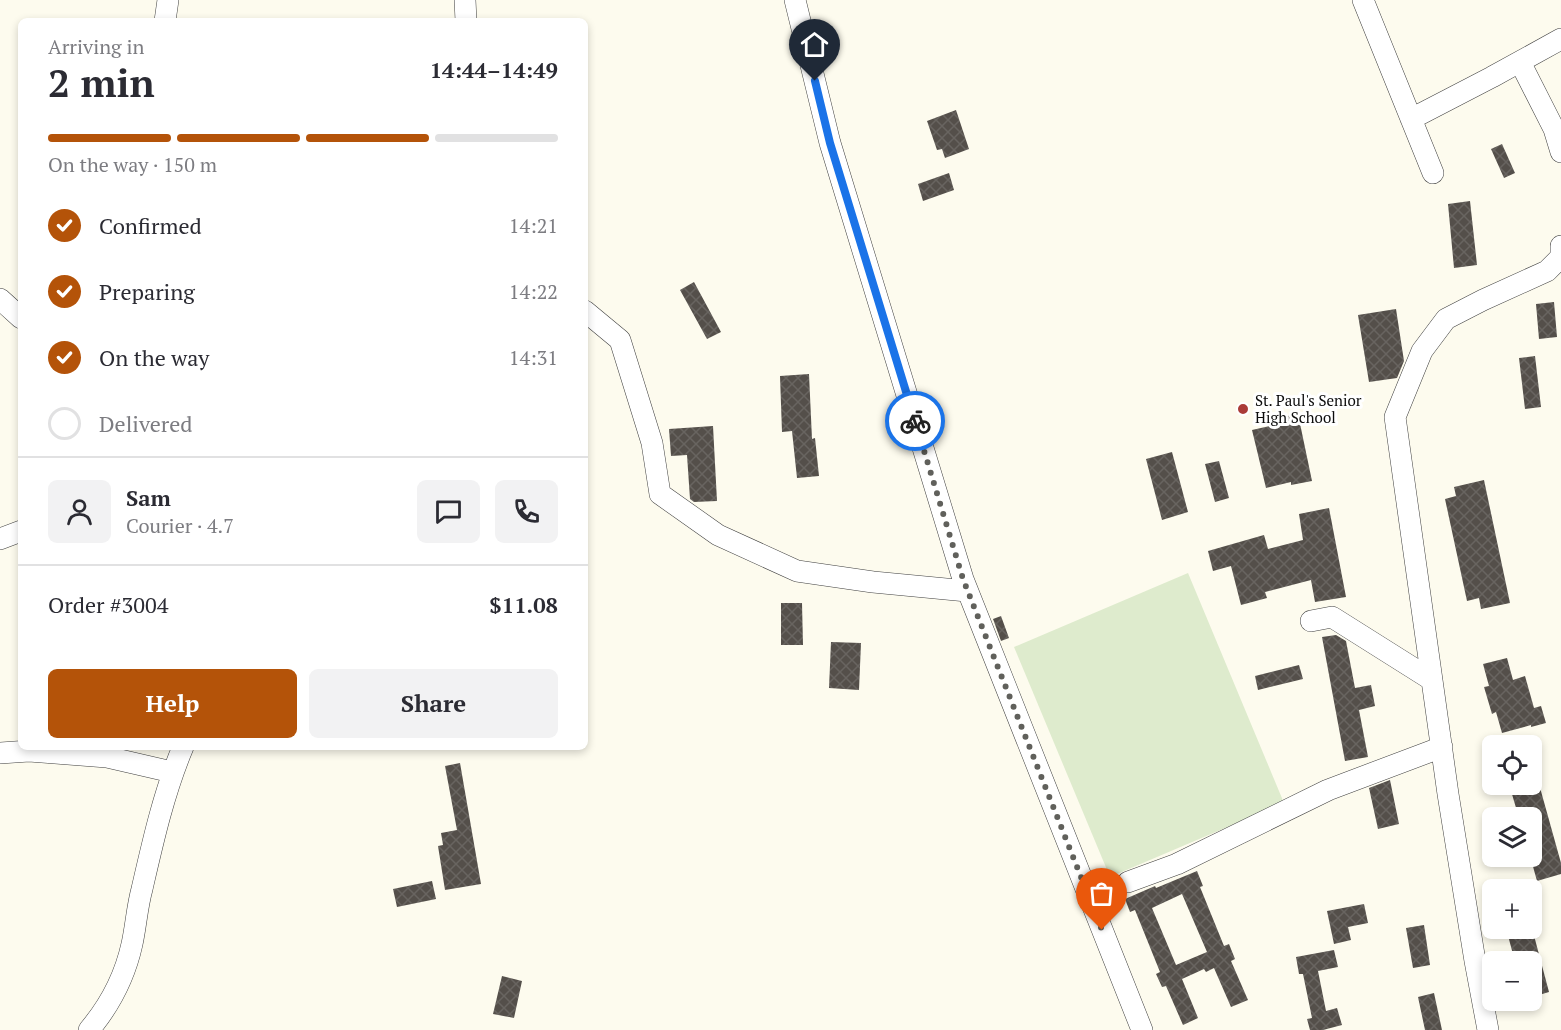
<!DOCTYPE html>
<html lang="en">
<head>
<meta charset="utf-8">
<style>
  body { margin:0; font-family:"PT Serif",serif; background:#f2f2f3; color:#2b2b33; height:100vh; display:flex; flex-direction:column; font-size:22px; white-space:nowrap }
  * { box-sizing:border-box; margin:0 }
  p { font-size:20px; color:#7c7c81 }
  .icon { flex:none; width:33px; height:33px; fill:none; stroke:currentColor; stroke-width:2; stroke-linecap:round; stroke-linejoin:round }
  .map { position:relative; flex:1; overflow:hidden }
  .panel { position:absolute; left:18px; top:18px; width:570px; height:732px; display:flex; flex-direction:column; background:#fff; border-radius:9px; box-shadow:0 3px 9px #0003 }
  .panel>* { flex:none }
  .buttons { position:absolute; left:1482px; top:735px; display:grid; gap:12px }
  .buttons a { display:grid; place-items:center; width:60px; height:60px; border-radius:9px; background:#fff; box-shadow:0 3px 9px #0003; font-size:30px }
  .pin { position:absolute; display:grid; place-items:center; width:51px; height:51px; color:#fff; margin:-62px -26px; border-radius:50% 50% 50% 0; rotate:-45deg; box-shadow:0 0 6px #0007 }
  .pin .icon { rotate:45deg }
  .courier { position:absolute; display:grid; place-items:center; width:60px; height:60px; margin:-30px; border:4px solid #1a73e8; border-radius:50%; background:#fff; color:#222; box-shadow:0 2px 8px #0007 }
  .head em { font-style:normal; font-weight:700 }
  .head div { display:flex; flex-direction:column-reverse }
  .head { display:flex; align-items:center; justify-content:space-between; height:102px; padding:0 30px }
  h1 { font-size:39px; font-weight:700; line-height:45px }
  .bar { display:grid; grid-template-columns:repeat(4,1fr); gap:9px 6px; align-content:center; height:72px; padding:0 30px }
  .bar i { height:8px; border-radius:4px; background:#e1e1e2 }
  .bar .selected { background:#b45309 }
  .bar p { grid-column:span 4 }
  .line { display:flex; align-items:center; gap:15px; padding:0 30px; border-top:2px solid #e1e1e2 }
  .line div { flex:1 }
  .round { display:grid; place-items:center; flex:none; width:63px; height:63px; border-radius:9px; background:#f2f2f3 }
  ol { padding:0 30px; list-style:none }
  li { display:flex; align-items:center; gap:18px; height:66px }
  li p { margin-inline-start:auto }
  li .icon { padding:6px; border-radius:50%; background:#b45309; color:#fff; stroke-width:4 }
  li:last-child { color:#7c7c81 }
  li i { width:33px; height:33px; border:3px solid #e1e1e2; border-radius:50% }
  .button { display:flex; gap:12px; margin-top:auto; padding:12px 30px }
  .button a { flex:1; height:69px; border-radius:9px; background:#b45309; color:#fff; font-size:24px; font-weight:700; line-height:69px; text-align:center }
  .button a+a { background:#f2f2f3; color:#2b2b33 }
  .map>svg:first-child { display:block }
  .pitch { fill:#deebcd }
  .building { fill:url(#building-cross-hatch); fill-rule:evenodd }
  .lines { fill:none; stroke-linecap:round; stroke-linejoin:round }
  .minor-casing { stroke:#3f3f3f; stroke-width:22 }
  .minor { stroke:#fff; stroke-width:21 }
  .done { stroke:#60605b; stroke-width:6; stroke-dasharray:0 10.8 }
  .route { stroke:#1a73e8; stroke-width:8 }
  .poi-dot { fill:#aa3b37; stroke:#fff; stroke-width:2 }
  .labels { text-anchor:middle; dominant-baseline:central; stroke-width:6; stroke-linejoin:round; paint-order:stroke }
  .poi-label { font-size:15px; fill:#0c0c0c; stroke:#fff; text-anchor:start }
</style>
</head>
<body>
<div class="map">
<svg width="1561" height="1030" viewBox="0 0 1561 1030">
  <defs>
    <pattern id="building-cross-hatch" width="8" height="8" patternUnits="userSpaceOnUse" patternTransform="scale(1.5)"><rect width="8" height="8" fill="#544f4a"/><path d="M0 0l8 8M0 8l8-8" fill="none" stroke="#686460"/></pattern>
  </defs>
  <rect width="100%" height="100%" fill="#fdfbee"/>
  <path class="pitch" d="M1188,573l96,230 -174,74 -96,-230z"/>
  <path class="building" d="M956,110l13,39 -24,9 -3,-9 -5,1 -10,-29z
    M1502,144l13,29 -11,5 -13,-29z
    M949,173l5,17 -31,11 -5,-17z
    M1470,201l7,64 -23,3 -6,-64z
    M694,282l27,50 -14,7 -27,-49z
    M1554,302l3,35 -18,2 -3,-35z
    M1396,309l8,52 -7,17 -28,4 -11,-67z
    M1535,356l6,51 -16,2 -6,-51z
    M809,374l3,65 3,-1 4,38 -22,2 -5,-47 -10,1 -2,-56z
    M1298,414l14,67 -21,4v-3l-25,6 -14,-58 26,-6 -1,-6z
    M713,426l4,75 -23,1 -4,-3 -3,-44 -16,1 -2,-27z
    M1172,452l16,60 -26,8 -16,-61z
    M1219,461l10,37 -14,4 -10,-38z
    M1484,480l26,123 -29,6 -2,-11 -12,3 -22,-102 11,-3 -2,-9z
    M1329,508l17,89 -31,5 -4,-22 -46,12 2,6 -26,7 -10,-39 -18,5 -5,-20 56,-16 4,14 35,-9 -4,-26z
    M781,603h21l1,42h-22z
    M1001,616l8,22 -8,3 -8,-22z
    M1336,635l10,6 9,47 16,-3 4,21 -16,4 9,47 -23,4 -23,-124z
    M831,642l30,1 -2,47 -30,-2z
    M1507,658l6,22 12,-4 9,32 7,-2 5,17 -15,4v-2l-29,8 -6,-21 -4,2 -8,-27 5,-1 -6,-22z
    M1299,665l4,14 -45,11 -3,-14z
    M460,763l21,121 -36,6 -7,-44 5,-1 -2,-12 16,-3 -12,-64z
    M1390,780l9,44 -21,5 -9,-41z
    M1509,784h30l22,79v11l-24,7 -5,-18v-45h-13z
    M1197,871l6,15 -3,1 24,59 5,-2 6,15 -4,2 17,39 -17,7 -17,-39 -8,4 -2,-3 -22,10 16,39 -15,7 -17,-39 -4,1 -6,-13 4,-2 -25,-62 -5,2 -5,-13 30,-13 1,2zM1182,894l25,58 -31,13 -24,-57z
    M432,881l4,18 -39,8 -4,-18z
    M1364,904l4,19 -20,4 3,13 -17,4 -7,-33z
    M1424,925l6,40 -17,3 -7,-40z
    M1506,928h26l17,64 -17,5v-35h-17z
    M1334,950l4,17 -20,4 8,40 11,-3 5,17 -19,5h-13l-3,-11 5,-1 -9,-44h-4l-3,-17z
    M502,976l20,5 -8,37 -21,-4z
    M1434,993l8,37h-17l-7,-33z"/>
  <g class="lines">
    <g class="minor-casing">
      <path id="minor" d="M465,0l1,21
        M795,0l35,143 133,436 179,451
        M1363,0l70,173
        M165,21l3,-21
        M1520,62l34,67 7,23
        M1411,119l81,-42 69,-38
        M0,299l21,19
        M585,311l35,29 32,103 8,51 58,41 79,36 76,11 94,9
        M0,539l21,-8
        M1311,621l21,-4 100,63
        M0,753l29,-2 78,6 65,15
        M1128,882l49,-18 151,-74 114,-43
        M89,1030c21,-25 36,-54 43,-86 4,-18 5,-37 10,-55 11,-48 22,-97 41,-142
        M1488,1030l-13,-69 -27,-167 -53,-377 27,-66 24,-32 37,-19 64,-29 14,-14v-11"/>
    </g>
    <use href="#minor" class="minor"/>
  </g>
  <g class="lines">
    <path class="done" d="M915,421l48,158 139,351"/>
    <path class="route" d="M815,81l15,62 85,278"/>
  </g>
  <circle class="poi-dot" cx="1243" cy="409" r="6"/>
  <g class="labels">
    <g class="poi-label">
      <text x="1255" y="400">St. Paul's Senior<tspan x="1255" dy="17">High School</tspan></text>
    </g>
  </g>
</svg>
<div class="buttons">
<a><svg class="icon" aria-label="locate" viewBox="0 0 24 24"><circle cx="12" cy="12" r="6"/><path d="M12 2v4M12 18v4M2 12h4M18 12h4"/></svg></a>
<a><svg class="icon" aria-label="layers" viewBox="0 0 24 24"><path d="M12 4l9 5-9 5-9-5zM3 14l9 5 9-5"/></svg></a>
<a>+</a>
<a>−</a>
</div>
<div class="pin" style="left:1102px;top:930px;background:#ea580c"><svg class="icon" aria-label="bag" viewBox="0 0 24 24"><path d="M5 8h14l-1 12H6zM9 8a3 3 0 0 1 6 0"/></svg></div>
<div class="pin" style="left:815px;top:81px;background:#1f2937"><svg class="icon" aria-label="home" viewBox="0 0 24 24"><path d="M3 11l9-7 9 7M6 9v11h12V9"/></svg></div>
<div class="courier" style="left:915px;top:421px"><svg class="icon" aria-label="bike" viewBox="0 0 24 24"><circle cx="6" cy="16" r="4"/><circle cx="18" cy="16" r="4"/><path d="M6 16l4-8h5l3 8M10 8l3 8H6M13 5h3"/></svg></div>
<section class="panel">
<div class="head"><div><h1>2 min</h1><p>Arriving in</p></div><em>14:44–14:49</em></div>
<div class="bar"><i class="selected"></i><i class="selected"></i><i class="selected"></i><i></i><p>On the way · 150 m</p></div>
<ol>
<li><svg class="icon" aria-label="check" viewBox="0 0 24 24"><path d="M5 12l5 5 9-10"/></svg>Confirmed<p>14:21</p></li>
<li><svg class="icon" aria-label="check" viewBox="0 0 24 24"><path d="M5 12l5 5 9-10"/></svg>Preparing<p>14:22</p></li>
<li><svg class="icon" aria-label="check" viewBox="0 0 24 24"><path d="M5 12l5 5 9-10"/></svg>On the way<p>14:31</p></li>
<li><i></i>Delivered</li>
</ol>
<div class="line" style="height:108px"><a class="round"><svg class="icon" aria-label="person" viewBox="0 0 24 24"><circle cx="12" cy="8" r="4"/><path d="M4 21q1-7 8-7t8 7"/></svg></a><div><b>Sam</b><p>Courier · 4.7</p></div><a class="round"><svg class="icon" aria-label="chat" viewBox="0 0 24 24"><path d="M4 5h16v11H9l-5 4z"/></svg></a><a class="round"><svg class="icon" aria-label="phone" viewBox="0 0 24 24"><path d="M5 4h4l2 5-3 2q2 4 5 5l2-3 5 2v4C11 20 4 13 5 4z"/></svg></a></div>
<div class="line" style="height:78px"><div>Order #3004</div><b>$11.08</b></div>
<div class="button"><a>Help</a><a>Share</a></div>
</section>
</div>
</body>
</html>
